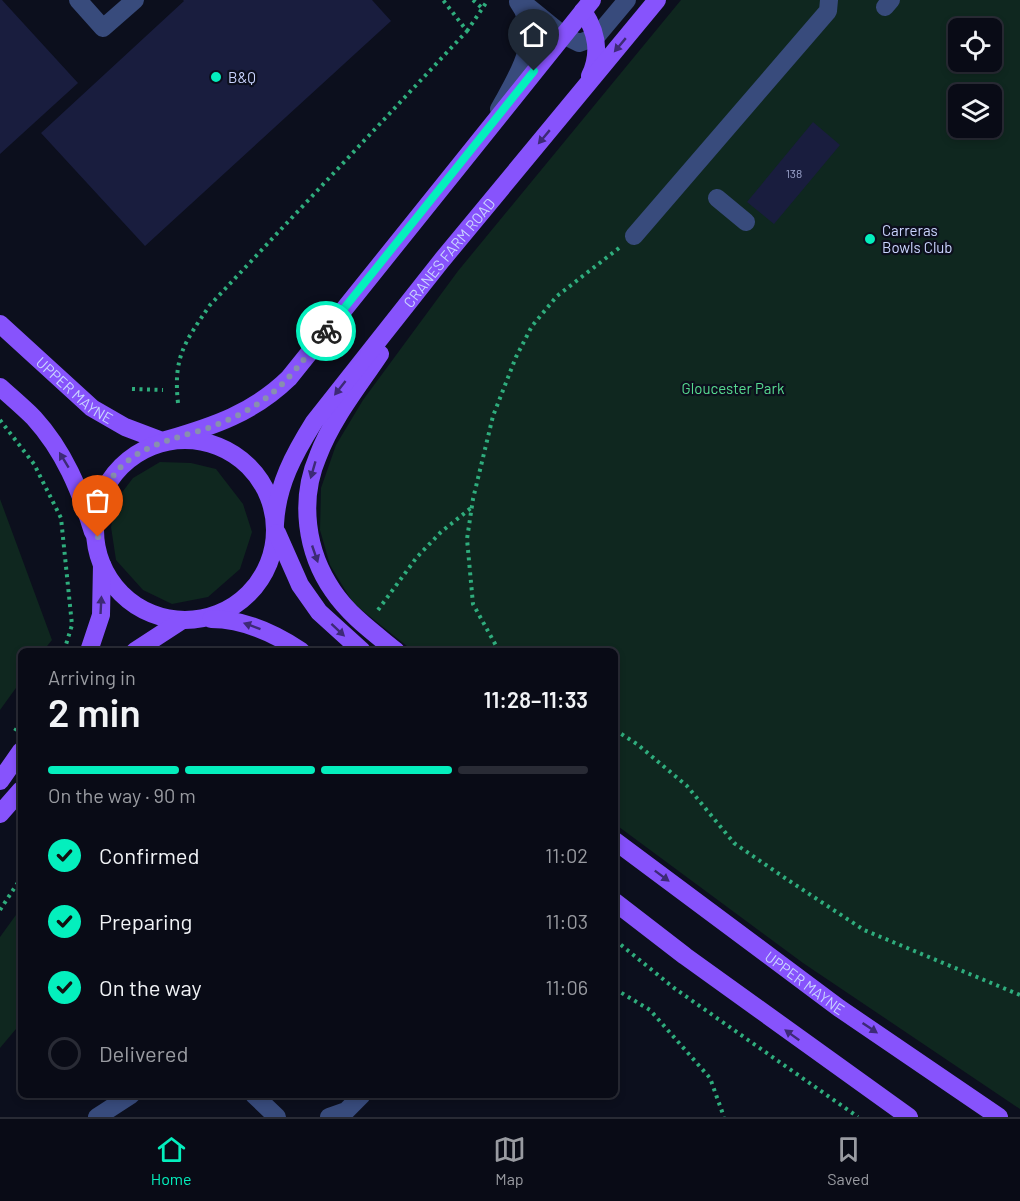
<!DOCTYPE html>
<html lang="en">
<head>
<meta charset="utf-8">
<style>
  body { margin:0; font-family:Barlow,sans-serif; background:#171923; color:#f1f3f6; height:100vh; display:flex; flex-direction:column; font-size:22px; white-space:nowrap }
  * { box-sizing:border-box; margin:0 }
  p { font-size:20px; color:#999ba1 }
  .icon { flex:none; width:33px; height:33px; fill:none; stroke:currentColor; stroke-width:2; stroke-linecap:round; stroke-linejoin:round }
  .map { position:relative; flex:1; overflow:hidden }
  .sheet { position:absolute; left:18px; top:648px; width:600px; height:450px; display:flex; flex-direction:column; background:#090b16; border-radius:9px; box-shadow:0 3px 9px #0003,0 0 0 2px #292b35 }
  .sheet>* { flex:none }
  .controls { position:absolute; left:948px; top:18px; display:grid; gap:12px }
  .controls a { display:grid; place-items:center; width:54px; height:54px; border-radius:9px; background:#090b16; box-shadow:0 3px 9px #0003,0 0 0 2px #292b35; font-size:30px }
  .pin { position:absolute; display:grid; place-items:center; width:51px; height:51px; color:#fff; margin:-62px -26px; border-radius:50% 50% 50% 0; rotate:-45deg; box-shadow:0 0 6px #0007 }
  .pin .icon { rotate:45deg }
  .courier { position:absolute; display:grid; place-items:center; width:60px; height:60px; margin:-30px; border:4px solid #04efbd; border-radius:50%; background:#fff; color:#222; box-shadow:0 2px 8px #0007 }
  .summary em { font-style:normal; font-weight:600 }
  .summary div { display:flex; flex-direction:column-reverse }
  .summary { display:flex; align-items:center; justify-content:space-between; height:102px; padding:0 30px }
  h1 { font-size:39px; font-weight:600; line-height:45px }
  .bar { display:grid; grid-template-columns:repeat(4,1fr); gap:9px 6px; align-content:center; height:72px; padding:0 30px }
  .bar i { height:8px; border-radius:4px; background:#292b35 }
  .bar .active { background:#04efbd }
  .bar p { grid-column:span 4 }
  ol { padding:0 30px; list-style:none }
  li { display:flex; align-items:center; gap:18px; height:66px }
  li p { margin-inline-start:auto }
  li .icon { padding:6px; border-radius:50%; background:#04efbd; color:#111; stroke-width:4 }
  li:last-child { color:#999ba1 }
  li i { width:33px; height:33px; border:3px solid #292b35; border-radius:50% }
  .tab-bar { display:flex; justify-content:space-around; align-items:center; height:84px; border-top:2px solid #292b35; background:#090b16; font-size:16px; color:#999ba1 }
  .tab-bar a { display:grid; justify-items:center; gap:3px }
  .tab-bar .active { color:#04efbd }
  .map>svg:first-child { display:block }
  .green { fill:#0f271f; fill-rule:evenodd }
  .building { fill:#191d3e }
  .lines { fill:none; stroke-linecap:round; stroke-linejoin:round }
  .path { stroke:#2fad7d; stroke-width:4; stroke-dasharray:3 4.5; stroke-linecap:butt }
  .minor { stroke:#384b7c; stroke-width:18 }
  .major { stroke:#8753fc; stroke-width:18 }
  .oneway { fill:#3d2a76 }
  .done { stroke:#888faf; stroke-width:6; stroke-dasharray:0 10.8 }
  .route { stroke:#04efbd; stroke-width:8 }
  .poi-dot { fill:#04efbd; stroke:#0c0f1d; stroke-width:2 }
  .labels { text-anchor:middle; dominant-baseline:central; stroke-width:4.5; stroke-linejoin:round; paint-order:stroke }
  .number-label { font-size:12px; fill:#9ea6ce }
  .poi-label { font-size:15px; fill:#cad4fe; stroke:#0c0f1d; text-anchor:start }
  .street-label { font-size:15px; fill:#cad4fe; stroke:#0c0f1d }
  .park-label { font-size:15px; fill:#58dc91; stroke:#0c0f1d }
</style>
</head>
<body>
<div class="map">
<svg width="1020" height="1117" viewBox="0 0 1020 1117">
  <rect width="100%" height="100%" fill="#0c0f1d"/>
  <path class="green" d="M681,0h339v1109l-217,-146 -188,-139v-173h-202l-60,-48 -23,-38 -10,-35 1,-42 15,-43 27,-45 95,-129zM958,28h34v34h-34zM958,94h34v34h-34z
    M160,462l31,1 25,6 27,35 9,28 -12,37 -32,28 -36,7 -29,-14 -27,-30 -5,-33 6,-28 16,-21z
    M0,499l52,141 -9,11h-22v30l-21,29z
    M21,908v115l-21,25v-111z"/>
  <path class="building" d="M0,0h2l76,83 -78,71z
    M183,0h189l19,21 -246,225 -104,-113 143,-132z
    M813,122l27,23 -66,79 -27,-22z"/>
  <g class="lines">
    <path class="path" d="M473,0l9,8
      M467,31l21,-31
      M132,389l31,1
      M178,403c-5,-47 7,-61 32,-98l257,-274 -24,-31
      M0,420l34,44 27,54 11,107 -8,26
      M378,610l39,-53 24,-25 30,-24
      M499,651l-26,-47 -6,-65 6,-40 20,-83 23,-59 16,-31 25,-30 62,-48
      M615,730l22,14 50,42 47,57 51,35 79,52 156,65
      M15,731l6,-10
      M0,910l21,-32
      M615,940l59,48 184,129
      M615,989l35,21 60,68 14,39"/>
    <path class="minor" d="M78,0l25,28 32,-28
      M520,0l43,35 16,8 17,-6 31,-37
      M885,7l6,-7
      M499,109c18,-33 45,-71 19,-107
      M717,198l29,24
      M634,236l194,-225 1,-11
      M254,1095l23,22
      M97,1117l34,-22
      M329,1117l17,-6 16,-16"/>
    <g class="major">
      <path d="M583,11c14,21 18,42 7,65"/>
      <path id="s1" d="M0,324l92,84 33,19 37,14"/>
      <path d="M380,354c-22,33 -48,65 -62,102 -19,44 -12,96 15,135 16,24 41,42 63,60"/>
      <path d="M0,387c11,10 23,20 34,31 30,33 46,72 59,114"/>
      <path d="M166,440c48,-14 87,-27 123,-62l303,-378"/>
      <circle cx="185" cy="530" r="90"/>
      <path id="s2" d="M275,524c2,-39 19,-70 39,-102l128,-162 215,-260"/>
      <path d="M277,533l23,52 19,27 43,39"/>
      <path d="M211,619c33,0 63,14 90,32"/>
      <path d="M89,651l12,-36 1,-50"/>
      <path d="M135,651l46,-30"/>
      <path d="M0,781l21,-30"/>
      <path d="M0,814l21,-24"/>
      <path id="s3" d="M615,841l224,167 160,109"/>
      <path d="M615,902l70,54 224,161"/>
    </g>
  </g>
  <defs><path id="oneway-solid" d="M-6-.8H1V-3.2L6.5 0L1 3.2V.8H-6Z" transform="scale(1.5)"/></defs>
  <g class="oneway">
    <use href="#oneway-solid" transform="translate(620 45) rotate(130)"/>
    <use href="#oneway-solid" transform="translate(544 137) rotate(130)"/>
    <use href="#oneway-solid" transform="translate(340 388) rotate(128)"/>
    <use href="#oneway-solid" transform="translate(64 460) rotate(-121)"/>
    <use href="#oneway-solid" transform="translate(313 470) rotate(106)"/>
    <use href="#oneway-solid" transform="translate(315 554) rotate(71)"/>
    <use href="#oneway-solid" transform="translate(101 605) rotate(-87)"/>
    <use href="#oneway-solid" transform="translate(252 626) rotate(-160)"/>
    <use href="#oneway-solid" transform="translate(338 630) rotate(43)"/>
    <use href="#oneway-solid" transform="translate(662 876) rotate(37)"/>
    <use href="#oneway-solid" transform="translate(870 1028) rotate(34)"/>
    <use href="#oneway-solid" transform="translate(792 1035) rotate(-144)"/>
  </g>
  <g class="lines">
    <path class="done" d="M98,537c0,-12 -1,-25 3,-37 16,-48 58,-57 101,-70 19,-6 38,-15 54,-25 29,-18 49,-47 70,-74"/>
    <path class="route" d="M326,331l208,-260"/>
  </g>
  <g class="poi-dot">
    <circle cx="216" cy="77" r="6"/>
    <circle cx="870" cy="239" r="6"/>
  </g>
  <g class="labels">
    <g class="number-label">
      <text x="794" y="173">138</text>
    </g>
    <g class="poi-label">
      <text x="228" y="77">B&amp;Q</text>
      <text x="882" y="230">Carreras<tspan x="882" dy="17">Bowls Club</tspan></text>
    </g>
    <g class="street-label">
      <text stroke="none"><textPath href="#s2" startOffset="327">CRANES FARM ROAD</textPath></text>
      <text stroke="none"><textPath href="#s1" startOffset="100">UPPER MAYNE</textPath></text>
      <text stroke="none"><textPath href="#s3" startOffset="237">UPPER MAYNE</textPath></text>
    </g>
    <g class="park-label">
      <text x="733" y="388">Gloucester Park</text>
    </g>
  </g>
</svg>
<div class="controls">
<a><svg class="icon" aria-label="locate" viewBox="0 0 24 24"><circle cx="12" cy="12" r="6"/><path d="M12 2v4M12 18v4M2 12h4M18 12h4"/></svg></a>
<a><svg class="icon" aria-label="layers" viewBox="0 0 24 24"><path d="M12 4l9 5-9 5-9-5zM3 14l9 5 9-5"/></svg></a>
</div>
<div class="pin" style="left:98px;top:537px;background:#ea580c"><svg class="icon" aria-label="bag" viewBox="0 0 24 24"><path d="M5 8h14l-1 12H6zM9 8a3 3 0 0 1 6 0"/></svg></div>
<div class="pin" style="left:534px;top:71px;background:#1f2937"><svg class="icon" aria-label="home" viewBox="0 0 24 24"><path d="M3 11l9-7 9 7M6 9v11h12V9"/></svg></div>
<div class="courier" style="left:326px;top:331px"><svg class="icon" aria-label="bike" viewBox="0 0 24 24"><circle cx="6" cy="16" r="4"/><circle cx="18" cy="16" r="4"/><path d="M6 16l4-8h5l3 8M10 8l3 8H6M13 5h3"/></svg></div>
<section class="sheet">
<div class="summary"><div><h1>2 min</h1><p>Arriving in</p></div><em>11:28–11:33</em></div>
<div class="bar"><i class="active"></i><i class="active"></i><i class="active"></i><i></i><p>On the way · 90 m</p></div>
<ol>
<li><svg class="icon" aria-label="check" viewBox="0 0 24 24"><path d="M5 12l5 5 9-10"/></svg>Confirmed<p>11:02</p></li>
<li><svg class="icon" aria-label="check" viewBox="0 0 24 24"><path d="M5 12l5 5 9-10"/></svg>Preparing<p>11:03</p></li>
<li><svg class="icon" aria-label="check" viewBox="0 0 24 24"><path d="M5 12l5 5 9-10"/></svg>On the way<p>11:06</p></li>
<li><i></i>Delivered</li>
</ol>
</section>
</div>
<nav class="tab-bar">
<a class="active"><svg class="icon" aria-label="home" viewBox="0 0 24 24"><path d="M3 11l9-7 9 7M6 9v11h12V9"/></svg>Home</a>
<a><svg class="icon" aria-label="map" viewBox="0 0 24 24"><path d="M3 6l6-2 6 2 6-2v14l-6 2-6-2-6 2zM9 4v14M15 6v14"/></svg>Map</a>
<a><svg class="icon" aria-label="saved" viewBox="0 0 24 24"><path d="M7 4h10v16l-5-4-5 4z"/></svg>Saved</a>
</nav>
</body>
</html>
